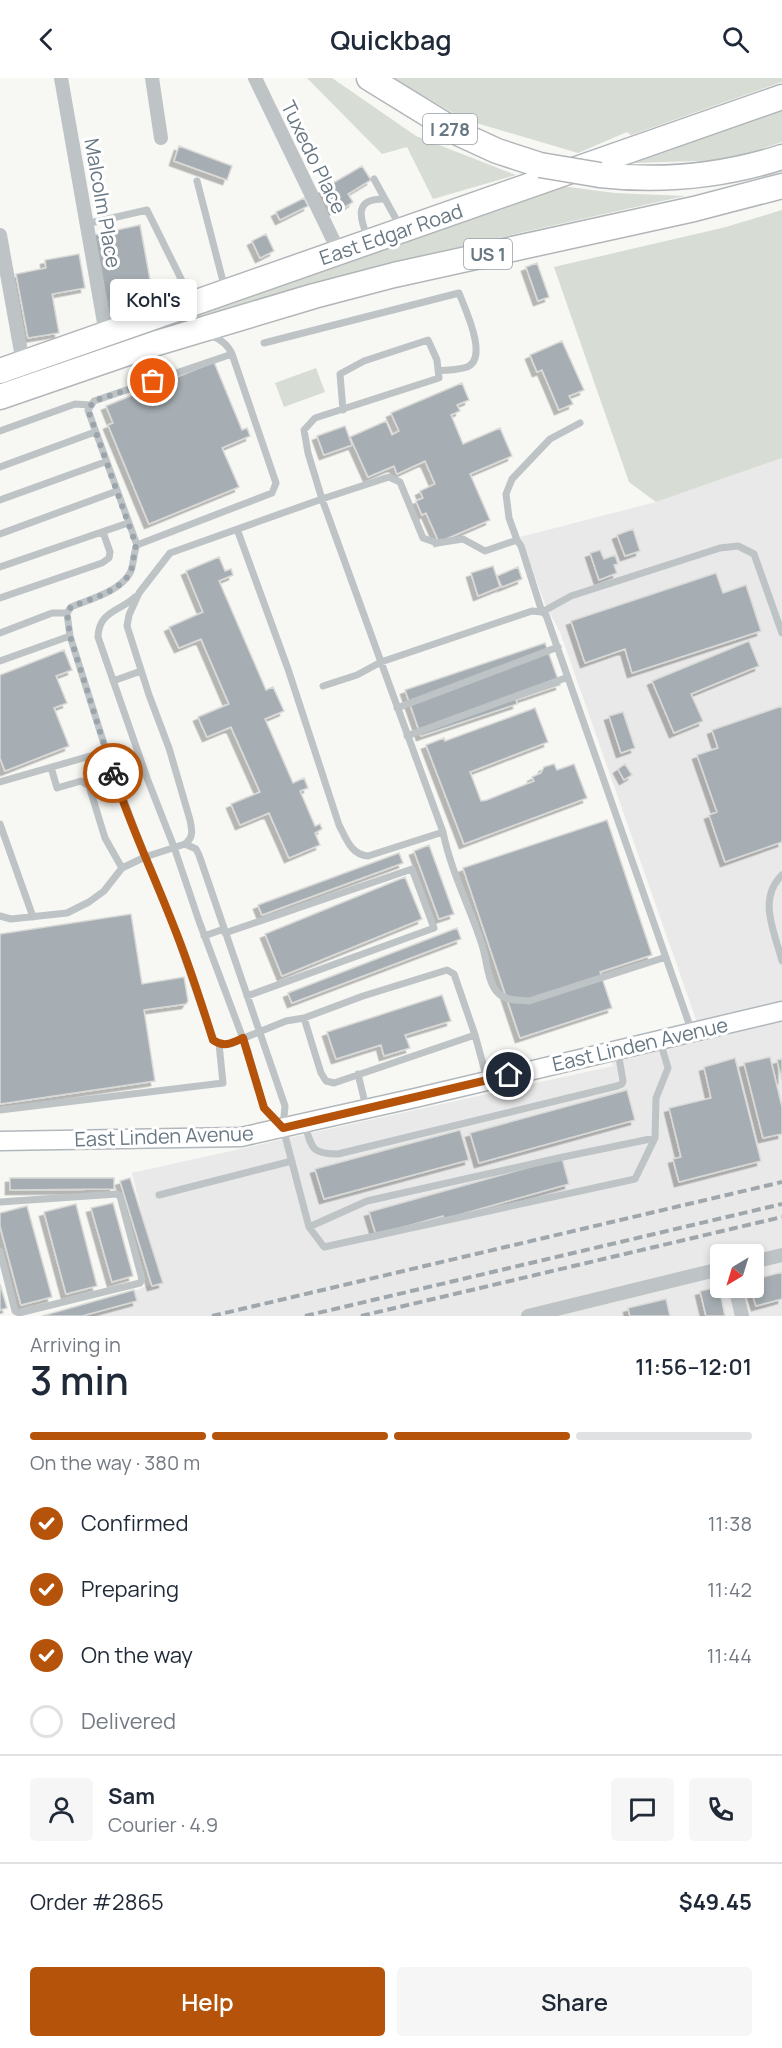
<!DOCTYPE html>
<html lang="en">
<head>
<meta charset="utf-8">
<style>
  body { margin:0; font-family:Manrope,sans-serif; background:#f6f6f7; color:#1f2937; height:100vh; display:flex; flex-direction:column; font-size:22px; white-space:nowrap }
  * { box-sizing:border-box; margin:0 }
  p { font-size:20px; color:#747a83 }
  .icon { flex:none; width:33px; height:33px; fill:none; stroke:currentColor; stroke-width:2; stroke-linecap:round; stroke-linejoin:round }
  .map { position:relative; height:1238px; overflow:hidden }
  .panel { display:flex; flex-direction:column; background:#fff; flex:1 }
  .panel>* { flex:none }
  .needle { width:39px; rotate:218deg }
  .fabs { position:absolute; left:710px; top:1166px; display:grid; gap:12px }
  .fabs a { display:grid; place-items:center; width:54px; height:54px; border-radius:6px; background:#fff; box-shadow:0 3px 9px #0003; font-size:30px }
  .pin { position:absolute; display:grid; place-items:center; width:51px; height:51px; color:#fff; margin:-26px; border:3px solid #fff; border-radius:50%; box-shadow:0 2px 6px #0007 }
  .courier { position:absolute; display:grid; place-items:center; width:60px; height:60px; margin:-30px; border:4px solid #b45309; border-radius:50%; background:#fff; color:#222; box-shadow:0 2px 8px #0007 }
  .bubble { position:absolute; height:42px; border-radius:6px; background:#fff; box-shadow:0 3px 9px #0003; font-size:20px; font-weight:600; line-height:42px; text-align:center }
  .headline em { font-style:normal; font-weight:600 }
  .headline div { display:flex; flex-direction:column-reverse }
  .headline { display:flex; align-items:center; justify-content:space-between; height:102px; padding:0 30px }
  h1 { font-size:39px; font-weight:600; line-height:45px }
  .bar { display:grid; grid-template-columns:repeat(4,1fr); gap:9px 6px; align-content:center; height:72px; padding:0 30px }
  .bar i { height:8px; border-radius:4px; background:#e0e1e3 }
  .bar .on { background:#b45309 }
  .bar p { grid-column:span 4 }
  .line { display:flex; align-items:center; gap:15px; padding:0 30px; border-top:2px solid #e0e1e3 }
  .line div { flex:1 }
  .round { display:grid; place-items:center; flex:none; width:63px; height:63px; border-radius:6px; background:#f6f6f7 }
  ol { padding:0 30px; list-style:none }
  li { display:flex; align-items:center; gap:18px; height:66px }
  li p { margin-inline-start:auto }
  li .icon { padding:6px; border-radius:50%; background:#b45309; color:#fff; stroke-width:4 }
  li:last-child { color:#747a83 }
  li i { width:33px; height:33px; border:3px solid #e0e1e3; border-radius:50% }
  .action { display:flex; gap:12px; margin-top:auto; padding:12px 30px }
  .action a { flex:1; height:69px; border-radius:6px; background:#b45309; color:#fff; font-size:24px; font-weight:600; line-height:69px; text-align:center }
  .action a+a { background:#f6f6f7; color:#1f2937 }
  header { display:flex; justify-content:space-between; align-items:center; height:78px; padding:0 30px; background:#fff; font-size:27px; font-weight:600 }
  .map>svg:first-child { display:block }
  .built { fill:#e8e9e8; fill-rule:evenodd }
  .green { fill:#d7dcd4 }
  .building { fill:#a6aeb3; stroke:#d9d9d7; stroke-width:1.5; filter:url(#shadow) }
  .lines { fill:none; stroke-linecap:round; stroke-linejoin:round }
  .secondary-casing { stroke:#b1b7bb; stroke-width:21 }
  .highway-casing { stroke:#b2b6b9; stroke-width:27 }
  .lane { stroke:#bec3c6; stroke-width:7 }
  .street { stroke:#bec3c6; stroke-width:14 }
  .secondary { stroke:#fff; stroke-width:18 }
  .highway { stroke:#fff; stroke-width:24 }
  .rail { stroke:#a0a7ac; stroke-width:4; stroke-dasharray:9 4.5; stroke-linecap:butt }
  .highway-bridge-casing { stroke:#b2b6b9; stroke-width:27; stroke-linecap:butt }
  .highway-bridge { stroke:#fff; stroke-width:24 }
  .done { stroke:#9aa4ab; stroke-width:6; stroke-dasharray:0 10.8 }
  .route { stroke:#b45309; stroke-width:8 }
  .labels { text-anchor:middle; dominant-baseline:central; stroke-width:6; stroke-linejoin:round; paint-order:stroke }
  .shield { fill:#fff; stroke:#95a0a8; stroke-width:1.5 }
  .shield-label { font-size:18px; font-weight:bold; fill:#687883 }
  .street-label { font-size:20px; fill:#687883; stroke:#fff }
</style>
</head>
<body>
<header><svg class="icon" aria-label="back" viewBox="0 0 24 24"><path d="M15 5l-7 7 7 7"/></svg>Quickbag<svg class="icon" aria-label="search" viewBox="0 0 24 24"><circle cx="10" cy="10" r="6"/><path d="M15 15l6 6"/></svg></header>
<div class="map">
<svg width="782" height="1238" viewBox="0 0 782 1238">
  <defs>
    <filter id="shadow"><feDropShadow dx="-4.5" dy="4.5" stdDeviation="0" flood-color="#0004"/></filter>
  </defs>
  <rect width="100%" height="100%" fill="#f7f7f4"/>
  <path class="built" d="M782,380v858h-700l2,-4 75,-31 -27,-108 481,-107 -4,-16 90,-22 -139,-396 -15,-28 -25,-67 136,-35zM720,1176h33v33h-33z"/>
  <path class="green" d="M307,0h25l84,58 100,39 -83,24 -26,-52 -25,7z
    M393,0h389v4l-151,53 -4,-3 -49,21 -115,-34z
    M782,32v32l-55,18 -93,3z
    M561,108l54,7 70,3 -210,47 -333,92z
    M782,132v248l-126,44 -27,-20 -75,-215 172,-40z
    M316,290l9,24 -41,15 -9,-24z"/>
  <path class="building" d="M179,68l53,20 -5,14 -53,-19z
    M362,88l9,14 -23,14 5,8 -14,9 -2,-3 -5,4 -11,-22z
    M304,120l4,8 -28,14 -4,-8z
    M140,147l15,82 -46,8 -15,-80z
    M266,156l8,17 -14,7 -8,-17z
    M79,176l6,34 -33,6 7,39 -31,5 -12,-64 30,-6 -1,-8z
    M537,185l12,34 -11,4 -12,-34z
    M562,263l22,49 -15,6 4,8 -14,6 -17,-40 -5,2 -7,-17z
    M214,284l28,68 5,-2 3,8 -28,12 17,39 -90,37 -41,-99 5,-2 -7,-17z
    M462,305l7,17 -12,5 3,6 -9,4 12,29 37,-16 12,28 -42,18 20,46 -51,22 -13,-29 -4,2 -6,-14 7,-3 -3,-7 15,-7 -10,-23 -28,13 -3,-8 -26,11 -18,-40 36,-16 6,14 7,-4 -8,-18z
    M345,348l7,19 -28,10 -7,-19z
    M633,451l7,22 -15,5 -8,-21z
    M600,472l4,9 11,-4 3,9 -4,1 3,8 -18,7 -9,-27z
    M219,479l6,14 6,-2 2,6 -14,6 47,109 7,-3 11,24 -19,8 28,64 11,-5 4,10 -8,3 15,35 5,-2 2,5 -7,4 5,12 -31,13 -20,-45 -29,12 -9,-21 29,-12 -29,-65 -24,10 -9,-20 31,-13 -28,-65 -22,9 -10,-21 34,-15 -17,-41z
    M493,488l7,21 -22,9 -7,-23z
    M518,489l4,12 -20,8 -5,-11z
    M716,495l7,20 23,-8 15,46 -129,42 -7,-24 -40,14 -14,-42z
    M749,563l10,25 -68,28 12,27 -29,12 -22,-52z
    M545,565l15,42 -44,15 1,4 -96,32 -16,-46z
    M64,572l8,20 -16,6 11,27 -13,5 15,38 -64,25 -5,-13v-83z
    M782,628v136l-57,20 -16,-47 8,-3 -20,-57 21,-7 -6,-18z
    M535,630l13,34 -78,30 11,29 6,-1 47,-19 -2,-4 9,-4 3,-6 10,-3 3,6 17,-6 13,34 -123,46 -38,-99 18,-7 1,3z
    M623,634l12,36 -14,5 -12,-37z
    M625,686l7,11 -8,5 -6,-11z
    M607,742l45,135 -52,17 12,36 -92,30 -57,-170z
    M429,767l25,69 -15,5 -25,-68z
    M399,775l4,10 -141,52 -4,-10z
    M405,799l17,42 -140,57 -17,-42z
    M131,836l11,70 42,-7 4,24 -2,3 -42,6 11,71 -155,23v-170z
    M457,850l4,11 -169,64 -4,-10z
    M442,917l9,26 -46,14 5,13 -26,8 -3,-11 -45,14 -9,-27z
    M770,979l12,50v27l-19,4 -19,-75z
    M735,980l26,103 -82,21 -6,-23 8,-2 -12,-49 42,-10 -7,-31z
    M782,981v21l-5,-20z
    M627,1012l8,30 -156,43 -9,-30z
    M460,1052l9,30 -145,39 -9,-30z
    M562,1080l7,26 -125,35 -1,-3 -67,19 -7,-23z
    M10,1100h104v11l-104,1z
    M130,1100l33,105 -11,3 -32,-105z
    M113,1125l20,73 -21,6 -21,-74z
    M76,1126l21,82 -31,8 -22,-82z
    M27,1128l25,91 -31,8 -21,-79v-13z
    M782,1194v27l-26,7 -6,-19h3v-7z
    M0,1206l7,24 -7,2z
    M719,1209l6,29h-19l-6,-25z
    M134,1212l3,11 -55,15h-40z
    M666,1221l4,17h-40l-2,-8z"/>
  <g class="lines">
    <g class="secondary-casing">
      <path id="secondary" d="M0,1063l241,-4 174,-39 367,-87"/>
    </g>
    <g class="highway-casing">
      <path id="highway" d="M369,0l91,56 37,17 43,14
        M600,97c62,7 123,1 182,-18
        M0,293l782,-274
        M0,319l157,-54 157,-47 80,-21 300,-66 88,-23"/>
    </g>
    <path class="lane" d="M374,101l11,20
      M197,103l28,108
      M86,146l61,-14 44,89
      M368,160c-9,-21 -14,-40 17,-39l16,29
      M210,257c10,4 18,9 22,19
      M264,265l195,-50c6,16 30,65 8,74 -8,3 -20,3 -29,4
      M343,332l-3,-36 24,-13 64,-21 9,20 2,18 -124,40 -11,12 4,23 14,46 67,-22 11,5 23,56 14,5 26,-4 22,12 32,-11 4,6 21,66 29,-16 149,-48 18,-2 16,8 28,79
      M0,353l75,-27 15,1
      M0,389l95,-35
      M0,422l105,-38
      M237,451l51,140 51,156c7,13 12,30 29,31l75,-24 -62,-170 -24,13 -34,11
      M0,456l117,-43
      M517,462l-8,-22 -3,-24 6,-15 38,-40 30,-16
      M0,489l128,-44
      M135,519c-16,15 -36,14 -37,40l49,141 27,69 25,74 49,131 16,56 17,18
      M0,520l102,-35 7,-5 1,-6 -7,-20
      M0,555l52,-20h15
      M70,558l-3,-23 4,-6c19,-8 48,-15 59,-34 4,-8 3,-19 7,-28l135,-52 4,-10 -44,-129 -138,47 -6,9 49,135
      M0,583l70,-25 41,130
      M113,603l28,-10
      M397,630l161,-61
      M407,658l161,-59
      M51,689l6,21 24,-7 8,5 16,52 17,30
      M0,704l90,-26h5l17,12 33,89 29,70 39,113 6,4h10l57,-23 18,-3 59,-22 84,-26 7,4 21,61 12,44
      M0,746l33,93
      M443,754c8,40 27,75 39,113 5,14 5,37 16,48 8,8 21,7 31,8l137,-44
      M185,766l11,5 3,6 86,251 -2,22 26,99 58,-26 196,-44 92,-19 1,-40 12,-30 -8,-27
      M782,797c-25,24 -7,58 0,86
      M0,838l11,3 56,-6 22,-11 15,-11 18,-23 23,-11 40,-13c9,-7 7,-14 5,-24l-21,-72 -20,-53 -22,-69 2,-11 10,-22 31,-40 152,-54 59,163 151,-51 10,1 4,3 146,417
      M225,855l187,-64 22,59 -187,68
      M204,858l20,-7
      M304,940l17,55 5,8 8,2 141,-48
      M358,996l8,33
      M0,1032l223,-27 -4,-39
      M305,1047c7,24 7,29 33,29l279,-68 5,-2 1,-3 -5,-29
      M159,1117l133,-34
      M0,1124l117,-8 3,2 22,83 -2,4 -121,30 -4,-2 -15,-60
      M309,1149l15,20 311,-68 20,-41"/>
    <path class="street" d="M61,0l45,256
      M152,0l9,60
      M255,0l84,174
      M0,157l23,128
      M753,1184l29,-7
      M735,1209l7,29
      M528,1238l192,-47"/>
    <use href="#secondary" class="secondary"/>
    <use href="#highway" class="highway"/>
    <path class="rail" d="M212,1238l570,-134
      M305,1238l477,-112
      M361,1238l421,-99"/>
    <g class="highway-bridge-casing">
      <path id="highway-bridge" d="M540,87l60,10"/>
    </g>
    <use href="#highway-bridge" class="highway-bridge"/>
  </g>
  <g class="lines">
    <path class="done" d="M113,695l-43,-137 -3,-23 4,-6c19,-8 48,-15 59,-34 4,-8 3,-19 6,-28l-48,-135 6,-9 59,-20"/>
    <path class="route" d="M113,695c17,52 41,102 61,154 15,37 27,75 39,113 11,8 19,3 30,-2l21,70 19,20 226,-53"/>
  </g>
  <g class="labels">
    <g class="shield">
      <rect x="423" y="36" width="54" height="30" rx="4.5"/>
      <rect x="464" y="161" width="48" height="30" rx="4.5"/>
    </g>
    <g class="shield-label">
      <text x="450" y="51">I 278</text>
      <text x="488" y="176">US 1</text>
    </g>
    <g class="street-label">
      <text transform="translate(314 79) rotate(64)">Tuxedo Place</text>
      <text transform="translate(103 125) rotate(80)">Malcolm Place</text>
      <text transform="translate(391 156) rotate(-19)">East Edgar Road</text>
      <text transform="translate(640 966) rotate(-13)">East Linden Avenue</text>
      <text transform="translate(164 1058) rotate(-2)">East Linden Avenue</text>
    </g>
  </g>
</svg>
<div class="fabs">
<a><svg class="needle" viewBox="-14 -14 28 28"><path d="M0-13l5 13h-10z" fill="#e53935"/><path d="M0 13l5-13h-10z" fill="#747a83"/></svg></a>
</div>
<div class="pin" style="left:153px;top:303px;background:#ea580c"><svg class="icon" aria-label="bag" viewBox="0 0 24 24"><path d="M5 8h14l-1 12H6zM9 8a3 3 0 0 1 6 0"/></svg></div>
<div class="pin" style="left:509px;top:997px;background:#1f2937"><svg class="icon" aria-label="home" viewBox="0 0 24 24"><path d="M3 11l9-7 9 7M6 9v11h12V9"/></svg></div>
<div class="courier" style="left:113px;top:695px"><svg class="icon" aria-label="bike" viewBox="0 0 24 24"><circle cx="6" cy="16" r="4"/><circle cx="18" cy="16" r="4"/><path d="M6 16l4-8h5l3 8M10 8l3 8H6M13 5h3"/></svg></div>
<div class="bubble" style="left:110px;top:201px;width:87px">Kohl's</div>
</div>
<section class="panel">
<div class="headline"><div><h1>3 min</h1><p>Arriving in</p></div><em>11:56–12:01</em></div>
<div class="bar"><i class="on"></i><i class="on"></i><i class="on"></i><i></i><p>On the way · 380 m</p></div>
<ol>
<li><svg class="icon" aria-label="check" viewBox="0 0 24 24"><path d="M5 12l5 5 9-10"/></svg>Confirmed<p>11:38</p></li>
<li><svg class="icon" aria-label="check" viewBox="0 0 24 24"><path d="M5 12l5 5 9-10"/></svg>Preparing<p>11:42</p></li>
<li><svg class="icon" aria-label="check" viewBox="0 0 24 24"><path d="M5 12l5 5 9-10"/></svg>On the way<p>11:44</p></li>
<li><i></i>Delivered</li>
</ol>
<div class="line" style="height:108px"><a class="round"><svg class="icon" aria-label="person" viewBox="0 0 24 24"><circle cx="12" cy="8" r="4"/><path d="M4 21q1-7 8-7t8 7"/></svg></a><div><b>Sam</b><p>Courier · 4.9</p></div><a class="round"><svg class="icon" aria-label="chat" viewBox="0 0 24 24"><path d="M4 5h16v11H9l-5 4z"/></svg></a><a class="round"><svg class="icon" aria-label="phone" viewBox="0 0 24 24"><path d="M5 4h4l2 5-3 2q2 4 5 5l2-3 5 2v4C11 20 4 13 5 4z"/></svg></a></div>
<div class="line" style="height:78px"><div>Order #2865</div><b>$49.45</b></div>
<div class="action"><a>Help</a><a>Share</a></div>
</section>
</body>
</html>
